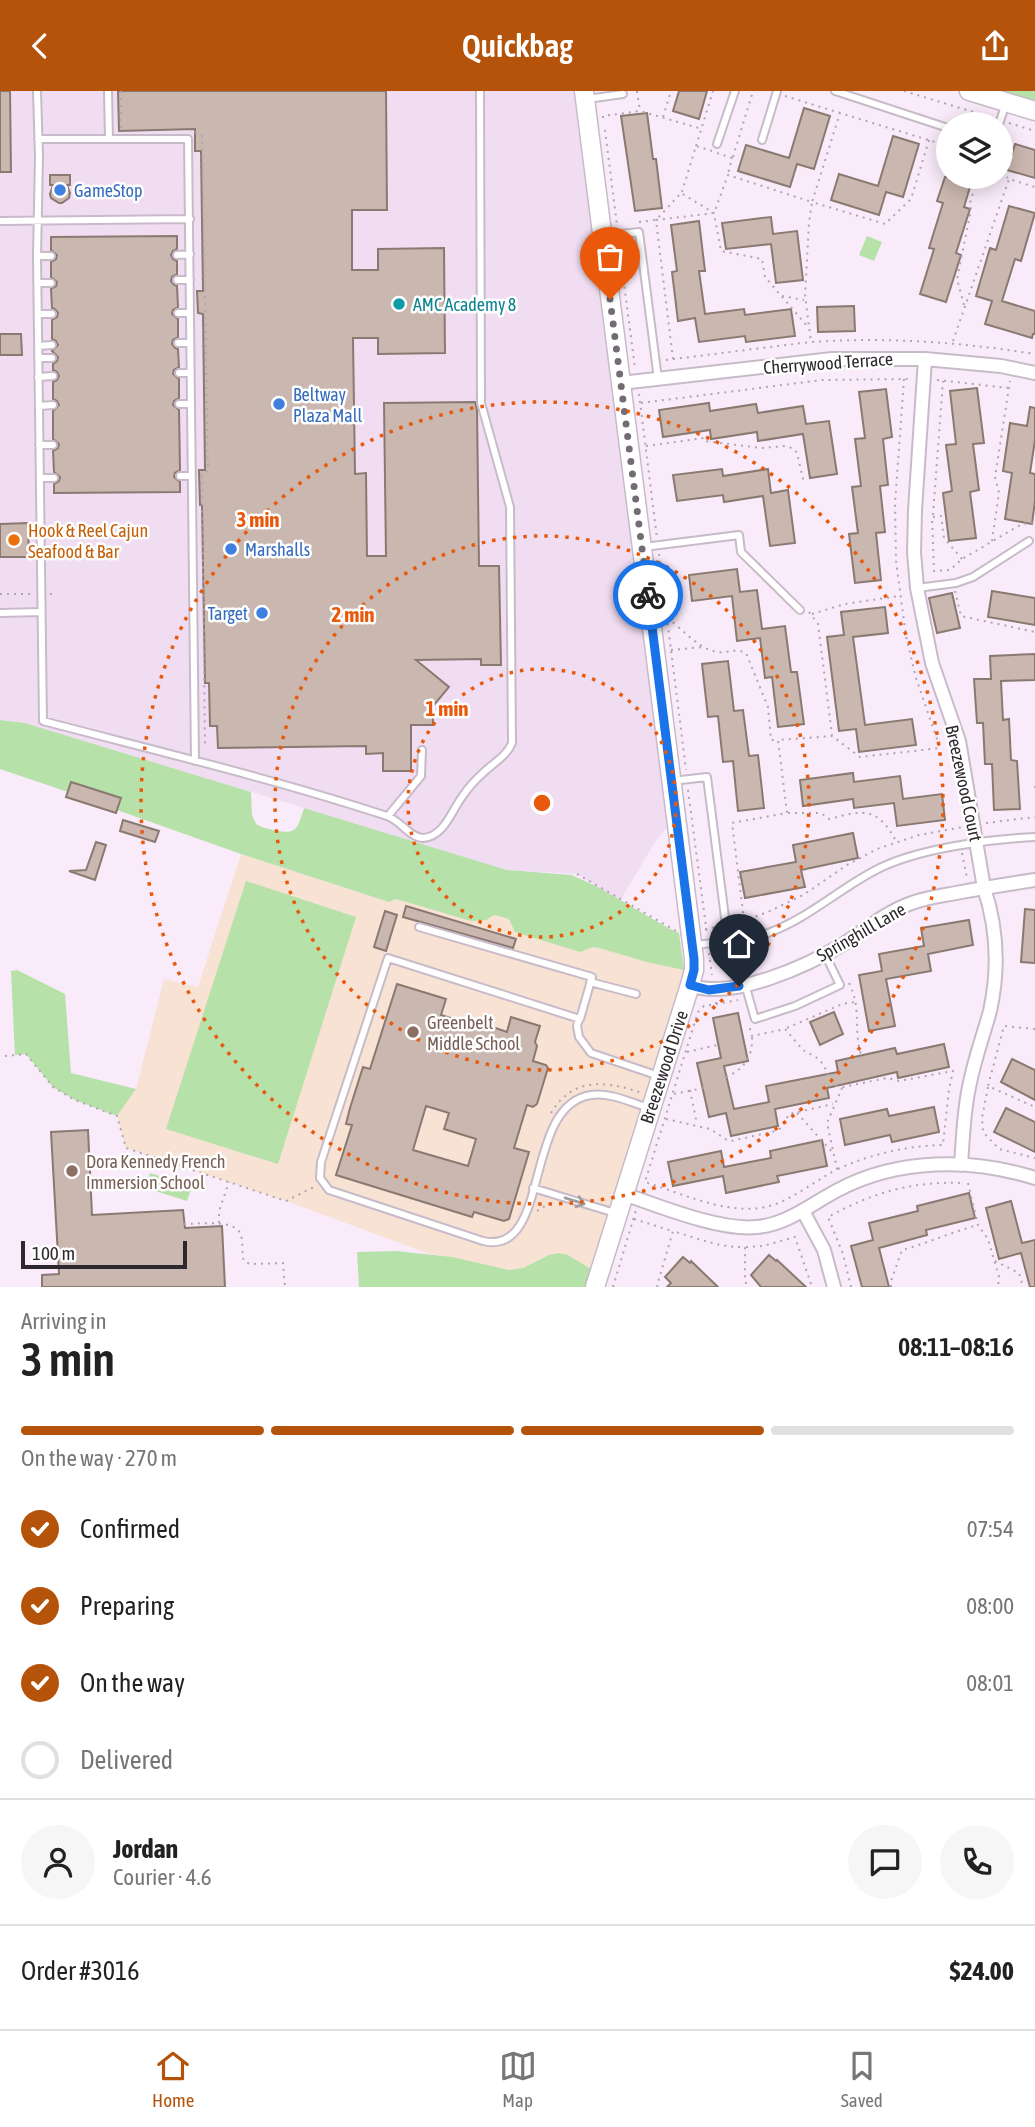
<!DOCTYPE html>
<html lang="en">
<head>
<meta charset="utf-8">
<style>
  body { margin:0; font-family:"Asap Condensed",sans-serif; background:#f6f6f6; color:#222; height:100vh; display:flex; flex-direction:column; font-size:26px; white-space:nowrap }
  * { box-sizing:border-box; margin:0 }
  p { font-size:23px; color:#767676 }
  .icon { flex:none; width:38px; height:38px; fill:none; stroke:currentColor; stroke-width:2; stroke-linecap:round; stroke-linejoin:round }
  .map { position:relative; height:1196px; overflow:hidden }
  .sheet { display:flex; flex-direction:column; background:#fff; flex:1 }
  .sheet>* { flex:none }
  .fabs { position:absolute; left:936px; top:21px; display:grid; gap:14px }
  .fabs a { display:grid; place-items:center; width:77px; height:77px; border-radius:50%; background:#fff; box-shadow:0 4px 18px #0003; font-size:35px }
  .scale { position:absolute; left:21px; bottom:18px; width:166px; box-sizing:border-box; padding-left:7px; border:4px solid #2d282d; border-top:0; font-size:19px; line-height:24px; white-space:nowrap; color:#2d282d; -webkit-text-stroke:5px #fefefe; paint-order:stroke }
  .pin { position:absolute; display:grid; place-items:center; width:60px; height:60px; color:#fff; margin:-72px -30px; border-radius:50% 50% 50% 0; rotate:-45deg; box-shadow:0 0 7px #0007 }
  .pin .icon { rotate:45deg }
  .courier { position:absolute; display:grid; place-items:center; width:70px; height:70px; margin:-35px; border:5px solid #1a73e8; border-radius:50%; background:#fff; color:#222; box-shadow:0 2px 9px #0007 }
  .headline em { font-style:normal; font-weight:600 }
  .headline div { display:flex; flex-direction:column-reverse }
  .headline { display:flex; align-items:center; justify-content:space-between; height:119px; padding:0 21px }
  h1 { font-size:46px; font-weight:600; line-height:52px }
  .bar { display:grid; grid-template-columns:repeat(4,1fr); gap:10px 7px; align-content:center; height:84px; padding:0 21px }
  .bar i { height:9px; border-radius:5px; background:#e0e0e0 }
  .bar .on { background:#b45309 }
  .bar p { grid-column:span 4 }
  .line { display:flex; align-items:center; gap:18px; padding:0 21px; border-top:2px solid #e0e0e0 }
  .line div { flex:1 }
  .round { display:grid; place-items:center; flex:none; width:74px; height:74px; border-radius:37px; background:#f6f6f6 }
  ol { padding:0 21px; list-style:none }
  li { display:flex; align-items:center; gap:21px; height:77px }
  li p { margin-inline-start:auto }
  li .icon { padding:7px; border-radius:50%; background:#b45309; color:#fff; stroke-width:4 }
  li:last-child { color:#767676 }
  li i { width:38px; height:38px; border:4px solid #e0e0e0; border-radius:50% }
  header { display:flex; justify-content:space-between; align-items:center; height:91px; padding:0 21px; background:#b45309; color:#fff; font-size:32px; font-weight:600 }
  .tab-bar { display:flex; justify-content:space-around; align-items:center; height:98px; border-top:2px solid #e0e0e0; background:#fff; font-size:19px; color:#767676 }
  .tab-bar a { display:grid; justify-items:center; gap:4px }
  .tab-bar .on { color:#b45309 }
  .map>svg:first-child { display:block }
  .built { fill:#f1ddf2 }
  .education { fill:#f7e2d3 }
  .green { fill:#b6e1a8 }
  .building { fill:#cab7af; stroke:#8a7971; stroke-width:2; fill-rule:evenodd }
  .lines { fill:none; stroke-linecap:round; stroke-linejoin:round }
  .lane-casing { stroke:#c8bbc9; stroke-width:10 }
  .street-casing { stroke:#c8bbc9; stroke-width:16 }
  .secondary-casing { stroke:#c8bbc9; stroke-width:21 }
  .path { stroke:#b0a5b1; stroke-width:2; stroke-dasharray:2 5; stroke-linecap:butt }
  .lane { stroke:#fff; stroke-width:6 }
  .street { stroke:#fff; stroke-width:12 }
  .secondary { stroke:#fff; stroke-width:18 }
  .oneway { stroke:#a09ea0 }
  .done { stroke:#746c75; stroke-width:7; stroke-dasharray:0 12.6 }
  .route { stroke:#1a73e8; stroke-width:9 }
  .ring { fill:none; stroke:#e8590c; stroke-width:3.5; stroke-dasharray:3.5 7 }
  .shop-dot { fill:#3f7fe0; stroke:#fefefe; stroke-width:2.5 }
  .culture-dot { fill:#0f9aa8; stroke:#fefefe; stroke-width:2.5 }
  .food-dot { fill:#e8710a; stroke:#fefefe; stroke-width:2.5 }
  .education-dot { fill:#8d6e63; stroke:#fefefe; stroke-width:2.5 }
  .labels { text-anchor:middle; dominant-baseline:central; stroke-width:5; stroke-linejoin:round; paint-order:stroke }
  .shop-label { font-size:18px; fill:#366cbe; stroke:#fefefe; text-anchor:start }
  .culture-label { font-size:18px; fill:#0d838f; stroke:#fefefe; text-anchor:start }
  .street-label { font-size:18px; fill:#2d282d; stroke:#fefefe }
  .food-label { font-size:18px; fill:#c56008; stroke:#fefefe; text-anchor:start }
  .education-label { font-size:18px; fill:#785e54; stroke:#fefefe; text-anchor:start }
  .centre { fill:#e8590c; stroke:#fefefe; stroke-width:3.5 }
  .ring-label { font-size:21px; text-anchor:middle; font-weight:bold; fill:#e8590c; stroke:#fefefe; stroke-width:5; stroke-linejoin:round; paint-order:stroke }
</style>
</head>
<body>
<header><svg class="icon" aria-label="back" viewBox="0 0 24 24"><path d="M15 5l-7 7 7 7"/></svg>Quickbag<svg class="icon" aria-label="share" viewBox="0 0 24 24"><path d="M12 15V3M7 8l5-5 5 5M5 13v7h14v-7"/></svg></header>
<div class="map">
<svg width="1035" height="1196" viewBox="0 0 1035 1196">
  <rect width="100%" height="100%" fill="#f9ebfa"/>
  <path class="built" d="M0,0h584l92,726 -21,25 -35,59 -43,-27 -70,-4 -482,-147 -25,-3z"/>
  <path class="education" d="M241,763l148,48 7,-3 75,22 22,-6 16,4 6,13 84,16 48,14 47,8 -95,304 -31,-19 -10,-2 -9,2 -26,13 -14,2 -82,-17 -141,-52 -160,-53 -9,-32 19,-27 28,-110 34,8z"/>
  <path class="green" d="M970,0h65v20z
    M867,145l15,6 -8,19 -15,-6z
    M0,629l25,3 226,69 1,23 4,9c6,4 10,4 17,6 24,5 24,0 31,-22l203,62 64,5 25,11 74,43 9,4 5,37 -37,-8 -48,-14 -6,-1 -13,5 -65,-20 -6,-13 -15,-4 -8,5 -15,1 -75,-22 -7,3 -148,-48 -124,-44 3,-13 -49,-15 -3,10 -68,-23z
    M246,790l110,36 -78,247 -112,-35z
    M17,879l48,24 6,79 65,16 -19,27 -42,-16 -22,-13 -27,-33 -11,1 -4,-84z
    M150,1082l42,13 -5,15 -41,-13z
    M396,1160l56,6 57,13 14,-2 26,-13 9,-2 10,2 31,19 -4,13h-236l-2,-35z"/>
  <path class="building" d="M0,0h10l1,81h-11z
    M118,0h268l1,119h-35v60h26v-21l66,-1 1,105 -67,1v-16h-25l2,136 11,-1 1,83h19l-2,-153 91,-1 2,8 2,156h20l2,99h-20v-6l-65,1 33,27 -16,19v19h-22v46h-28v-18l-17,1v-8l-148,2 -1,-22h-7l-1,-43h-4l-3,-178h-2l-1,-35h6l-2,-156 -5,-1 -1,-22h6l-2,-140h-6v-22l-76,2z
    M679,0h28l-8,28 -26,-8z
    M804,17l26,8 -16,53 -17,-5 -7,23 -52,-16 8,-26 43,13z
    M647,22l6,46h3l6,49 -27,3 -14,-95z
    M893,45l26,8 -16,53 -17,-5 -7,23 -48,-15 8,-26 39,12z
    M1015,53l20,6v28l-28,-8z
    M50,84h20v10h-3l3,8 -1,5 -7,5h-3l-8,-5 -1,-4 3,-9h-3z
    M945,86h28l-9,30 6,2 -14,44 5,2 -15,47 -26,-8 14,-45 -5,-1 14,-45 -6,-2z
    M1009,115l26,7 -14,48 -6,-2 -13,42 33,10v23h-2l-1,4 -47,-14 7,-23 -16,-5 14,-48 6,2z
    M771,126l2,17 24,-3 6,49 -27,3 -5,-39 -45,5 -4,-26z
    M699,130l6,50h-6l6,43 39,-5 1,6 46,-6 4,27 -49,6 -1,-6 -46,6 -4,-24 -17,3 -6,-49 5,-1 -6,-46z
    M177,145v13l-4,2 -2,4 2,4 4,2v13l-5,3 -1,4 3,4 3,1 1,21 -5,3 -1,4 6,5v18l-5,3 -1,4 3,4 3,1 1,18 -5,3 -1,4 6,5v19l-5,3 -1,4 6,5 1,60 -5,3 -1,4 6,5v10l-126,1v-9l5,-3 1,-4 -6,-5 -1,-21 5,-3 1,-4 -6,-5v-28l6,-6 -2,-4 -4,-2v-17l4,-2 2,-4 -2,-4 -4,-2v-6l4,-3 1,-4 -6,-6 6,-6 -2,-4 -4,-2v-19l5,-3 1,-4 -3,-4 -3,-1 -1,-19 5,-3 1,-4 -6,-5v-15l5,-3 1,-4 -6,-5v-13z
    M854,215l1,25 -37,1 -1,-25z
    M0,243h21l1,21h-22z
    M977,297l7,55 -11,1 6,46 -9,2 6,46 -27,3 -6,-48 9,-2 -6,-46 10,-1 -6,-53z
    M886,298l6,48 -9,2 5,46 -8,1 5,46 -9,1 5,47 -26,3 -6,-49 9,-1 -6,-46 9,-1 -6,-47 10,-1 -6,-46z
    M709,312l1,8 46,-7 2,9 45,-7 3,18 23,-3 8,53 -27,4 -7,-44 -45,7 -1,-9 -46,7 -1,-9 -47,7 -4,-27z
    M1030,316l5,1v32l-5,33 5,1v27l-3,23 -27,-5 7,-46 -9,-2 7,-48 17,3z
    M722,378l1,7 45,-7 3,24 17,-3 7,53 -25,3 -7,-50 -39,6 -1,-7 -46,6 -4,-26z
    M28,432l1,34h-29v-33z
    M737,478l3,23 17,-2 5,39 23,-3 6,46h6l7,52 -26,3 -6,-50 -7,1 -5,-40 -23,3 -5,-45 -40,5 -3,-26z
    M992,500l43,7v27l-47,-8z
    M952,502l8,35 -23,5 -8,-35z
    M885,516l3,26 -35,4 12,88 47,-6 4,26 -57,7 -3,-23 -17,2 -12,-94 17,-2 -3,-23z
    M1035,563v26l-34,1 2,39 6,-1 2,41 6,1 3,48 -26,1 -2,-46h-7l-2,-41h-6l-3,-44h17l-1,-23z
    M728,570l6,50 9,-1 6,46 9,-1 6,53 -26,3 -5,-50 -10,1 -5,-46 -10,1 -6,-53z
    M853,682l1,9 46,-6 3,23 39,-5 3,26 -48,6 -3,-23 -40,5 -1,-9 -50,7 -3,-26z
    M71,691l50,16 -5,15 -50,-16z
    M123,729l36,11 -4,11 -35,-11z
    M853,742l5,25 -57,12 4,17 -60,11 -5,-26 56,-10 -3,-17z
    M96,751l10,3 -11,35 -26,-9 17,-1z
    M406,815l110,33 -3,9 -110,-31z
    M1025,818l10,1v53l-14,-1z
    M385,820l12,4 -11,36 -12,-4z
    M969,829l4,25 -45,9 3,17 -45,8 9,47 -26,5 -10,-56 23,-4 -3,-17 45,-8 -3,-18z
    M397,893l49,15 -5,16 38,12 2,-4 26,9 4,-15 29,9 -5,16 2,4 -4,15 13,4 2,3 -11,36 -4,3 -6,-2 -13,43 15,4 -20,67 -5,2 -30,-9 -2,5 -136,-42 16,-50 -6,-1 4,-16 13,-41 7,2zM426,1015l23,7 -5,16 32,10 -8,27 -55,-16z
    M834,921l9,22 -23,11 -10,-23z
    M738,922l10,48 -24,5 10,43 35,-7 -3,-16 72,-14 -2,-11 59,-13 2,6 47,-10 5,23 -51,11 -1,-6 -70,16 2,10 -54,11 3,17 -47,10 -5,-23 -17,4 -12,-54 24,-5 -8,-40z
    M1012,968l23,11v30l-34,-18z
    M934,1016l5,25 -47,10 -2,-7 -45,10 -5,-26 47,-10 2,7z
    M1006,1017l29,14v30l-41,-20z
    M88,1039l4,85 91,-5 2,18 37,-2 3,61h-183v-12l17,-1 -8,-142z
    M822,1049l5,26 -50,10 2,6 -53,11 -3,-17 -50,10 -5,-24 53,-11 3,16 47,-9 -1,-7z
    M969,1102l6,25 -49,12 1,5 -48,13 10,39h-27l-11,-41 22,-6 -4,-17 49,-12 -1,-5z
    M1011,1110l11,42 13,-3v47h-5l-9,-34 -22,6 -13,-51z
    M769,1164l7,6 1,-1 29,27h-45l-10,-12z
    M683,1166l7,6 1,-2 27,26h-51l4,-4 -6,-6z"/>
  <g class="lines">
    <g class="lane-casing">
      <path id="lane" d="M37,0l2,65 -2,100 6,465c114,30 231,58 344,95 13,4 23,22 36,22 21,-1 29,-28 39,-41 6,-9 13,-17 21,-24 10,-10 24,-17 29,-30l-2,-236 -29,-104 -1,-312
        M108,0l1,48
        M835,0l113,37
        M587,8l36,-5
        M999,33l7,-21
        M38,48h150l7,622
        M762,49l15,-49
        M717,53l18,-53
        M0,130l190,-2
        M604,145l35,-4 19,147
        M177,164l13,-1
        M37,165h14
        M177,189h13
        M37,192h14
        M178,222h12
        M38,223h14
        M178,252h12
        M38,255l14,-1
        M38,267h14
        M179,282h11
        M38,286l15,-1
        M179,313h12
        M39,315l14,-1
        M39,354h14
        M180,385h11
        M40,387h14
        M644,456l95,-12 2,17 59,58
        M917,497l39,-5 17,-6 56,-36
        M0,522l41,-1
        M672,690l35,-4 21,164
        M388,725l33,-40 1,-26
        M419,836l173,50 -12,42 -192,-61 -67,204 -1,16 9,12 154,51c69,16 39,-136 108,-146 19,-3 41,8 58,13
        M695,854c24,-3 49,-4 73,-12 39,-14 70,-43 106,-62 40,-22 115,-32 161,-34
        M590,891l46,12
        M745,893l10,35 40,-13 45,-21 -15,-31
        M579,928l-2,7 2,11 12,16 68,23
        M533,1097l82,25"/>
    </g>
    <g class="street-casing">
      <path id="street" d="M925,268l-10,151 -1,42 3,36 15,75 27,78 25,147c13,39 15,82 6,123 -6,22 -14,44 -19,67 -7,29 -8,58 -10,87
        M621,292l211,-24h93l76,7 34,7
        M690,894c42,16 119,-20 155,-42 22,-14 40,-30 64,-39 15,-6 31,-8 47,-11 26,-5 52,-9 79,-13
        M624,1103c35,12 96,37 133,33 31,-3 54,-23 81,-37 60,-32 134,-32 197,-12
        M803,1120l21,39 10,37"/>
    </g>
    <g class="secondary-casing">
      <path id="secondary" d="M584,0l110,868v11l-4,15 -95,302
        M969,0l66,20"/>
    </g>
    <path class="path" d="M121,0v37
      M637,0l3,20
      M904,0l86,26
      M785,5l55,17
      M663,26l8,-26
      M603,27v-2l37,-5 62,18
      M1009,32l26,8
      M605,39l12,95
      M195,41l7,4 6,334 -6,6 3,272
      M929,49l-18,59 -26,25 -73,-22 28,-89 108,33
      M696,55l17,-55
      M717,62l15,5 -4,16
      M733,66l20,-66
      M1001,82l7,5
      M682,101l14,-46 16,5
      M639,131l17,-2 25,-27 33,20 7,38 41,8 3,18 43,50
      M619,154l16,123
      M782,205l22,4
      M964,214l-7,-26 14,-69 -1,-7 8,-26
      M953,250l56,-162 26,8
      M673,268l-17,-139 58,-7 14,-38 84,27 -3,21 -4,72 6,47c76,-5 149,0 224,12
      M666,269l144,-18
      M937,289l72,8
      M639,303l18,144
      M641,312l181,-23 88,-1
      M646,355l58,-8 1,3 56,7 25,-2 8,3 3,4 7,30
      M933,424l10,-134
      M992,450l7,-48 -4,-16 15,-96
      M659,463l27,216
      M962,468l-18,-21 -3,-22 -9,1 2,54 16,-1 12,-11 60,-35 13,-1
      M955,500l6,25 74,16
      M0,503h34
      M50,503h7
      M809,521l9,12 14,111
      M812,523l33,-10 54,-8
      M667,529h3c13,10 30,30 48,32 10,1 18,-4 28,1l22,54 3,33h6
      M671,559l32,-3
      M1035,695v7
      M688,699l19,144
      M788,722h33l8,6c34,-9 48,-13 67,22
      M986,732l49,-6
      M962,762l5,25
      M577,783l99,57
      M744,829l-12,-97 55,-10 -9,-73 54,-4 28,21 80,-9 -24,-70 -10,-42 -10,-75 -1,-58 9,-124
      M736,833l34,-13 33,-16 44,-30 30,-16 42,-14 44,-8
      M705,838l12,-2
      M709,862l3,22
      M849,892c13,26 4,45 12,72
      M716,911v2l-12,2 -6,6 -53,170c42,13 93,39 136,20 19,-9 37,-22 56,-33l-10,-46 15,-35 -9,-4 -10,-20 -6,-6 -14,-8 -18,-21 -33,7 -3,-11
      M716,913l22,-4
      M787,937l55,-24 14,-2
      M1035,938l-31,-3 -16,60 47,21
      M687,961l30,-7
      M5,965l21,-2 27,33 22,13 42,16 9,32 160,53 30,-15
      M726,986c18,-8 27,-20 26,-40
      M988,996l-6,31 1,14 16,17 36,9
      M690,999l7,34
      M674,1003l34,-7
      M551,1022c22,-37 56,-32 91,-20
      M797,1022l36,40
      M666,1028l44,10 17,11 4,1 45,-10 5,-3 8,-14 44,-10
      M838,1078c33,-15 68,-23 105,-24l6,-56 4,-18 -54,10 -12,-3 -44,9
      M968,1092l10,42 10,14 11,38 -1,10
      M537,1120l10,-6 7,-1
      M634,1128l38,12
      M219,1132v-12l10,-29
      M184,1133c13,0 49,-5 56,9 4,8 1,20 4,28l6,3 33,-1 2,24
      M746,1156l17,-1 32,-9 17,50
      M995,1170l24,12 4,14
      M613,1196l23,-77
      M658,1196l-1,-1 16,-55c24,7 47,17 72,16v34l3,6
      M851,1196l-8,-33 -15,-37c44,-24 83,-36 135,-34
      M891,1196v-6l11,-31c26,-7 50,-18 76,-25"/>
    <use href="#lane" class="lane"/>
    <use href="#street" class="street"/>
    <use href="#secondary" class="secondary"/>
  </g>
  <defs><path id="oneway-shaft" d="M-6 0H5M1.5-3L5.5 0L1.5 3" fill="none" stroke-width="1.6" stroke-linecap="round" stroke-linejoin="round" transform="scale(1.75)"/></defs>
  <use class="oneway" href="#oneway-shaft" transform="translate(575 1110) rotate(17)"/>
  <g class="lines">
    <path class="done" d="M610,208l38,296"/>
    <path class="route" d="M648,504l46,364v11l-4,15 19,5 30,-4"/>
  </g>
  <g class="ring">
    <circle cx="542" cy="712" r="134"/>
    <circle cx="542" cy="712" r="267"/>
    <circle cx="542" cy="712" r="401"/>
  </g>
  <g class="shop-dot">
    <circle cx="60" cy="99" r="7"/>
    <circle cx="279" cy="313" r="7"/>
    <circle cx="231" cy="458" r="7"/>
    <circle cx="262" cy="522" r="7"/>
  </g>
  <circle class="culture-dot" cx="399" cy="213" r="7"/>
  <circle class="food-dot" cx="14" cy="449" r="7"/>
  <g class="education-dot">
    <circle cx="413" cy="941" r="7"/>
    <circle cx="72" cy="1080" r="7"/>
  </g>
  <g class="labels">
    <g class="shop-label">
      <text x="74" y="99">GameStop</text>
      <text x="293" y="303">Beltway<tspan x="293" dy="21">Plaza Mall</tspan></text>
      <text x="245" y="458">Marshalls</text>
      <text x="248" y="522" text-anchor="end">Target</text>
    </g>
    <g class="culture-label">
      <text x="413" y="213">AMC Academy 8</text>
    </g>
    <g class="street-label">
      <text transform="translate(828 272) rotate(-4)">Cherrywood Terrace</text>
      <text transform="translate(964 692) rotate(78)">Breezewood Court</text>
      <text transform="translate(861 841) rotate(-30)">Springhill Lane</text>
      <text transform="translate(664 976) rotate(-72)">Breezewood Drive</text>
    </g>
    <g class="food-label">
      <text x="28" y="439">Hook &amp; Reel Cajun<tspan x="28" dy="21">Seafood &amp; Bar</tspan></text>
    </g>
    <g class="education-label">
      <text x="427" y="931">Greenbelt<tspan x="427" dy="21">Middle School</tspan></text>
      <text x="86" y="1070">Dora Kennedy French<tspan x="86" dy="21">Immersion School</tspan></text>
    </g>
  </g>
  <circle cx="542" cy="712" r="10" class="centre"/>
  <g class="ring-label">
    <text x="258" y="436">3 min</text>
    <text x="353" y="531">2 min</text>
    <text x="447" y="625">1 min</text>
  </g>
</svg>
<div class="fabs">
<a><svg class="icon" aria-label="layers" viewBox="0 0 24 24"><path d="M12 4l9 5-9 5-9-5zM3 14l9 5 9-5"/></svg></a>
</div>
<div class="scale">100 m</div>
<div class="pin" style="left:610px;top:208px;background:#ea580c"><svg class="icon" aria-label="bag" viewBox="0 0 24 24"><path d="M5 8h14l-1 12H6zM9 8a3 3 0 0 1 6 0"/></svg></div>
<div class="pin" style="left:739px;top:895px;background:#1f2937"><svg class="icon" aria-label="home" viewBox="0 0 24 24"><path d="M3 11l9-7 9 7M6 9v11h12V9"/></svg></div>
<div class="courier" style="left:648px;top:504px"><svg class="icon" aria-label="bike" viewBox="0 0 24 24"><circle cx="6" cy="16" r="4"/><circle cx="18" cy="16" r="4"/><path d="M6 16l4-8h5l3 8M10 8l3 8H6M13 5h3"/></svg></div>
</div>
<section class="sheet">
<div class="headline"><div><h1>3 min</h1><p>Arriving in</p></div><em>08:11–08:16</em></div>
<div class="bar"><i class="on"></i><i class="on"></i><i class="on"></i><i></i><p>On the way · 270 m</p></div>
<ol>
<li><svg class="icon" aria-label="check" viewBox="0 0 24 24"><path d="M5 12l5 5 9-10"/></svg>Confirmed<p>07:54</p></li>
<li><svg class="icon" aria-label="check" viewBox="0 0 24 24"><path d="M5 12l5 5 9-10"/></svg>Preparing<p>08:00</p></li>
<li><svg class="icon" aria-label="check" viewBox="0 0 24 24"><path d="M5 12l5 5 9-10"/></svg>On the way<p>08:01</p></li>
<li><i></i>Delivered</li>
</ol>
<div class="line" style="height:126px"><a class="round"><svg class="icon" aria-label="person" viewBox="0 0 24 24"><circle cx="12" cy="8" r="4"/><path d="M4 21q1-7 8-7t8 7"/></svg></a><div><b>Jordan</b><p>Courier · 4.6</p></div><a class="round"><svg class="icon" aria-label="chat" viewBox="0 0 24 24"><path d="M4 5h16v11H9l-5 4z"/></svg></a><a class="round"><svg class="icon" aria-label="phone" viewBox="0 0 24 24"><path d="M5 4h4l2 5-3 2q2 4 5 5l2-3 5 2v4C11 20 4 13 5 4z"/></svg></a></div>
<div class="line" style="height:91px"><div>Order #3016</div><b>$24.00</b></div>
</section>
<nav class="tab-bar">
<a class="on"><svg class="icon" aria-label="home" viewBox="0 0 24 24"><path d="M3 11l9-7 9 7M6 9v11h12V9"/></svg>Home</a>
<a><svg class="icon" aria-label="map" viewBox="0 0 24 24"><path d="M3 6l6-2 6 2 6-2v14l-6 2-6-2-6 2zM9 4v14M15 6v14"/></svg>Map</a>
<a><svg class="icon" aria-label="saved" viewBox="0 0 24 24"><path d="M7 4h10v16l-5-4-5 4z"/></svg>Saved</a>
</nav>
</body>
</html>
